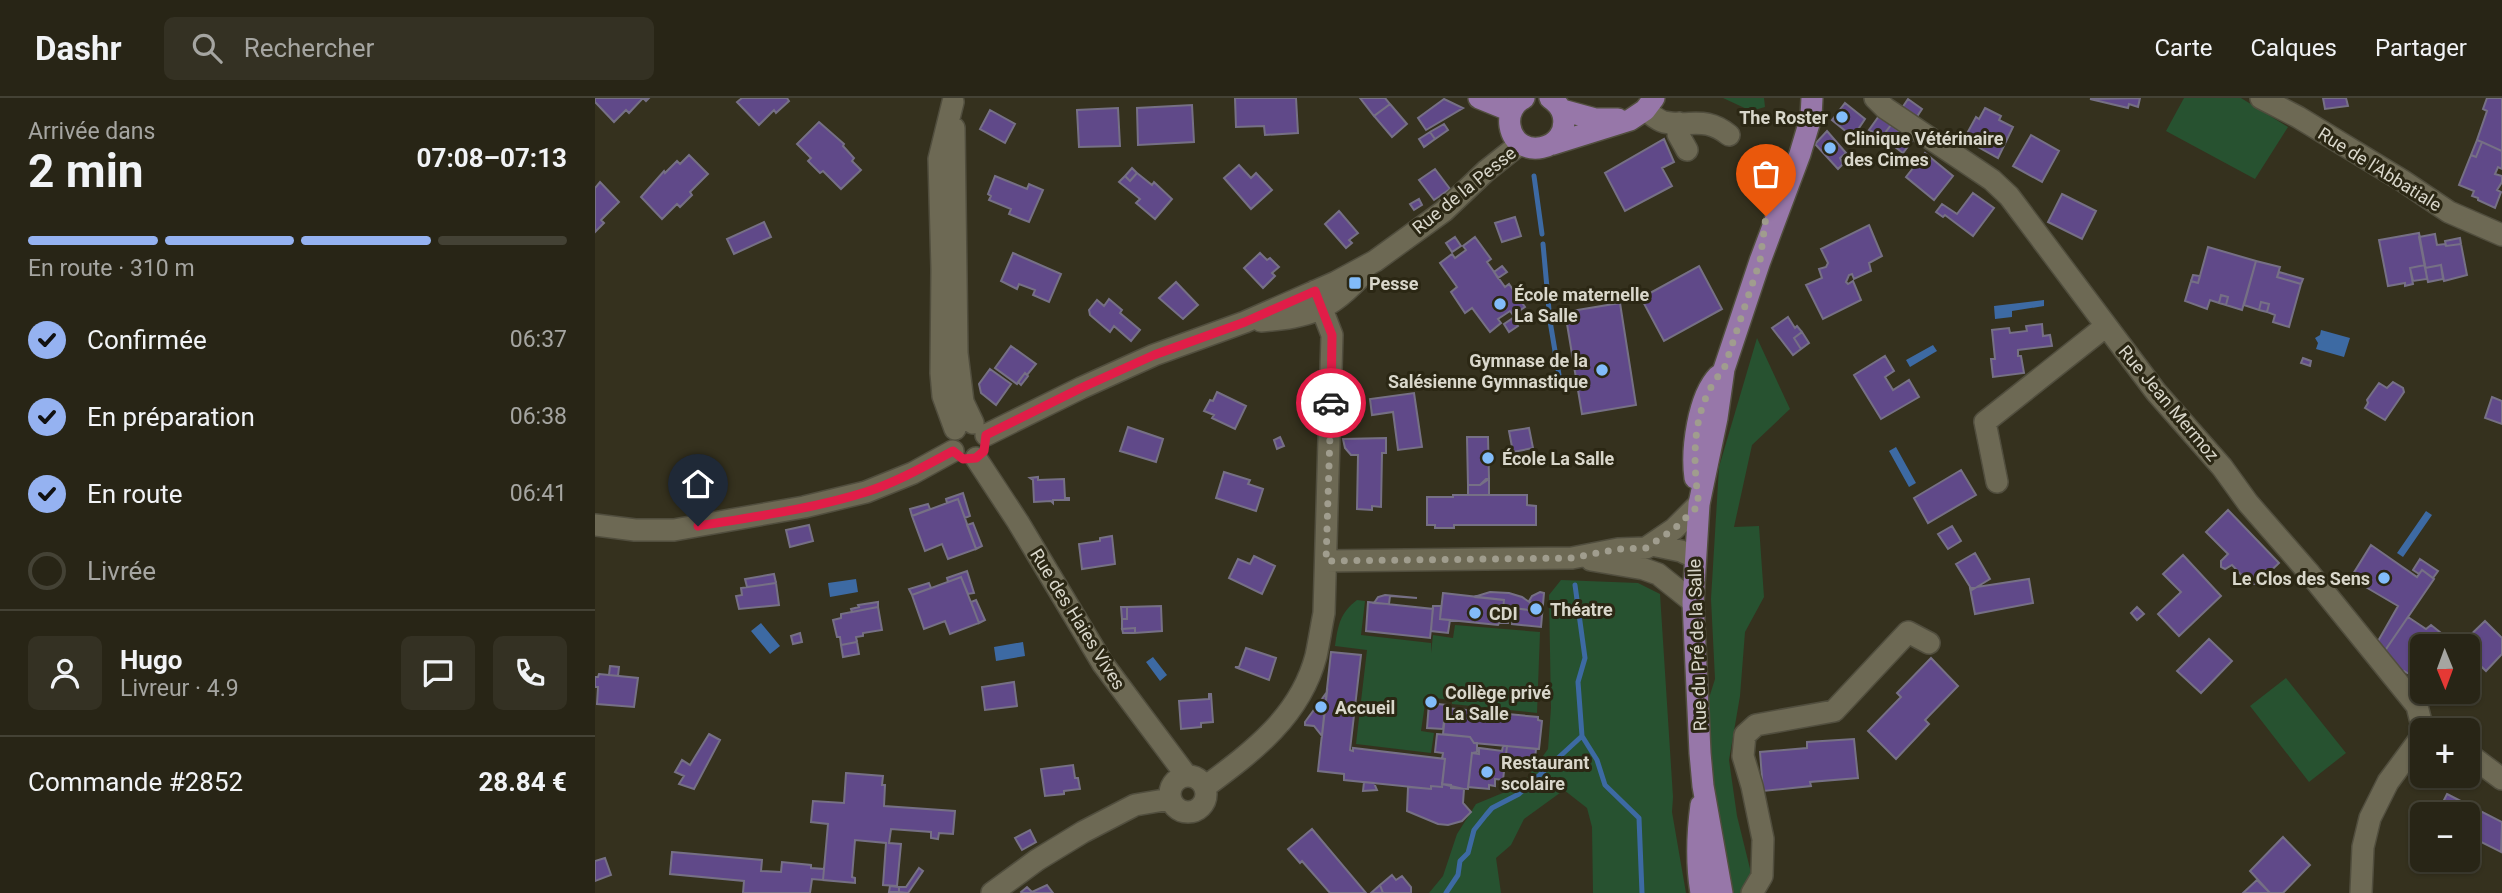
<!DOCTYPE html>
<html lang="fr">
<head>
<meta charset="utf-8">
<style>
  body { margin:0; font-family:Roboto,sans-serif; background:#343123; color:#f1f3f6; height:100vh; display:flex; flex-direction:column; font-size:26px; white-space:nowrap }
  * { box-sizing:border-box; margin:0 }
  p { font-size:23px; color:#a5a5a1 }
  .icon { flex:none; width:38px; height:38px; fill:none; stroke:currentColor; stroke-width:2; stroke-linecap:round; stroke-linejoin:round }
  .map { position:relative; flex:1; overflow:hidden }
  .panel { display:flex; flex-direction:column; background:#282516; width:595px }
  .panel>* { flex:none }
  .needle { width:46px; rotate:179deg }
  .buttons { position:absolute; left:1815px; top:536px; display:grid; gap:14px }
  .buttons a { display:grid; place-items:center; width:70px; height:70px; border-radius:10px; background:#282516; box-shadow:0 2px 5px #0004,0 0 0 2px #444235; font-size:35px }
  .pin { position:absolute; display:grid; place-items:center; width:60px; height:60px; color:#fff; margin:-72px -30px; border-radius:50% 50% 50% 0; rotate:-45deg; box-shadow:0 0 7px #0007 }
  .pin .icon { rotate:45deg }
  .courier { position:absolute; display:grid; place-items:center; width:70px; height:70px; margin:-35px; border:5px solid #e11d48; border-radius:50%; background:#fff; color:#222; box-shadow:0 2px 9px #0007 }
  .headline em { font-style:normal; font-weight:700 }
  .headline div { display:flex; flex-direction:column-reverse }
  .headline { display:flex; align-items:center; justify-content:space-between; height:119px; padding:0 28px }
  h1 { font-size:46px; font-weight:700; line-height:52px }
  .bar { display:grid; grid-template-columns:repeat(4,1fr); gap:10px 7px; align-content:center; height:84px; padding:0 28px }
  .bar i { height:9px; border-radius:5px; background:#444235 }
  .bar .selected { background:#95b2f1 }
  .bar p { grid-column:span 4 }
  .line { display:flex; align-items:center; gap:18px; padding:0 28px; border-top:2px solid #444235 }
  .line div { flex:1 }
  .round { display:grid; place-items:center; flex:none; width:74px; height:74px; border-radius:10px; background:#343123 }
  ol { padding:0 28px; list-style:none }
  li { display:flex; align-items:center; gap:21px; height:77px }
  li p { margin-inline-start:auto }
  li .icon { padding:7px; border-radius:50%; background:#95b2f1; color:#111; stroke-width:4 }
  li:last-child { color:#a5a5a1 }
  li i { width:38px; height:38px; border:4px solid #444235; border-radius:50% }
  header { display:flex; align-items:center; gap:42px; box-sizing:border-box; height:98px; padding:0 35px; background:#282516; border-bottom:2px solid #444235 }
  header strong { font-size:33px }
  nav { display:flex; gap:38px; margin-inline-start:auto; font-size:24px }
  .search { width:490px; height:63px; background:#343123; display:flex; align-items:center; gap:18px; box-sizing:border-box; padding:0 24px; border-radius:10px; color:#a5a5a1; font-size:26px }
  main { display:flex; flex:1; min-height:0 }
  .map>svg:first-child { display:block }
  .green { fill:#275230 }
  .water { fill:#3d6aa3 }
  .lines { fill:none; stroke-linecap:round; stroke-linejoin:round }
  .stream { stroke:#3d6aa3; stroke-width:5 }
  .building { fill:#604989; stroke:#767085; stroke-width:2 }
  .minor-casing { stroke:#514e3e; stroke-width:24 }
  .major-casing { stroke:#514e3e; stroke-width:24 }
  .minor { stroke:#6d6954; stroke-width:21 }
  .major { stroke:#9777a9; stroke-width:21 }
  .done { stroke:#a09d8e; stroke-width:7; stroke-dasharray:0 12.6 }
  .route { stroke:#e11d48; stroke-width:9 }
  .poi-dot { fill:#82bcfa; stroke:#2b2714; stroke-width:2.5 }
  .labels { text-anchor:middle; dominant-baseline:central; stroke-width:6; stroke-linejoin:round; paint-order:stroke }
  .poi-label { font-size:18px; font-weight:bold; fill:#d9d7cb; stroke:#2b2714; text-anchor:start }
  .street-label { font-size:18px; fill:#d9d7cb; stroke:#2b2714 }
</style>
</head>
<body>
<header>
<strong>Dashr</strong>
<div class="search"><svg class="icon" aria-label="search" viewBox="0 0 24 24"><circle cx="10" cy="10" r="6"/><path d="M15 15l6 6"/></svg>Rechercher</div>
<nav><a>Carte</a><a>Calques</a><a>Partager</a></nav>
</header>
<main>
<section class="panel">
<div class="headline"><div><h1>2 min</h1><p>Arrivée dans</p></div><em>07:08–07:13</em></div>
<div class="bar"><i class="selected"></i><i class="selected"></i><i class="selected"></i><i></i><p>En route · 310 m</p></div>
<ol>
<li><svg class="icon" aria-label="check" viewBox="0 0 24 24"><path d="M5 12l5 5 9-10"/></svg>Confirmée<p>06:37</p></li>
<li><svg class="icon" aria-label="check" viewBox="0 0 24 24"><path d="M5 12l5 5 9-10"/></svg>En préparation<p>06:38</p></li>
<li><svg class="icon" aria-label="check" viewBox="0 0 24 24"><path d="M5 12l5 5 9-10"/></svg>En route<p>06:41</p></li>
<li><i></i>Livrée</li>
</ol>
<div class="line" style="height:126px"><a class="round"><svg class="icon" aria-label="person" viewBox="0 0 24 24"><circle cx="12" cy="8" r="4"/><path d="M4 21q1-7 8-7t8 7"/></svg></a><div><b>Hugo</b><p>Livreur · 4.9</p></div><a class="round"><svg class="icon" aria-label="chat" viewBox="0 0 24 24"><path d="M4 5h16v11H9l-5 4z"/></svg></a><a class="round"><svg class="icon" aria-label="phone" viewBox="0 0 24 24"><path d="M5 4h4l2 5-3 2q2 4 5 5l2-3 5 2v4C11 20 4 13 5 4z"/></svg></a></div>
<div class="line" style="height:91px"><div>Commande #2852</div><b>28.84 €</b></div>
</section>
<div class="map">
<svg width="1907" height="795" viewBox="0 0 1907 795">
  <rect width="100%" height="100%" fill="#35311e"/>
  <path class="green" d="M1128,0h41l1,9 -14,4z
    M1589,0h57l47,29 -33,52 -89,-48z
    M1162,240l33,71 -38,36 -18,82 25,-1 5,71 -19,35 -5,64 -11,64 8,56 19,77h-31l-21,-179 11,-35 -4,-80 8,-132z
    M966,482l77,3 22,11 13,203 -1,15 14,81h-93l-1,-66 -5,-19 -23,-18 -40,29 -13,26 -15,13 5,35h-72l14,-17 14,-42 19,-30 46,-19 26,-36 3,-41 -2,-113z
    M762,502l8,1 -4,34 70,8v10l2,-18 20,3 2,-13 85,7 -3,81 -85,-9v-4l-26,-3 -5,34 13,2 -3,20 -75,-9 11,-94 -32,-4c3,-21 5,-33 22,-46z
    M1691,580l60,75 -37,29 -59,-76z"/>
  <path class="water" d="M1449,202v6l-32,5v6l-17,2 -1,-13z
    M1726,232l29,8 -6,19 -28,-8 2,-6 -3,-5 5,-3z
    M1338,247l4,6 -27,16 -4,-7z
    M1301,349l20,36 -7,4 -20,-36z
    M1831,413l6,4 -29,42 -6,-4z
    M261,481l2,13 -28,5 -2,-14z
    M166,525l19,23 -10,8 -19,-23z
    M428,544l2,14 -29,5 -2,-14z
    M558,559l14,18 -7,6 -14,-19z"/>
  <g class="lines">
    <path class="stream" d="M939,78l8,58
      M948,146l7,77 11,66
      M980,487l10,73 -7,24 4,54 15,24 8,25 34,33 3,75
      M851,795l12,-18 2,-14 8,-8 6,-23 12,-15 6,-7 27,-14 63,-58"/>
  </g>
  <path class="building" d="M0,0h54l-3,3 -3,-3 -14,15 -3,-3 -12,12 -19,-20z
    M147,0h45l2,3 -13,12 -2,-3 -15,15 -22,-23z
    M640,0h61l2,35 -33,2 -1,-9 -28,1z
    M765,0h25l5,6 -16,12z
    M1545,0l-2,9 -9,-3 -1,4 -38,-9z
    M1728,0h23l2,8 -23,3z
    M1892,0h15v53l-25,-11 10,-29 -4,-2z
    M849,1l19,9 -37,22 -8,-12z
    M1313,1l14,10 -6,9 -14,-10z
    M1250,5l20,16 -10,15 -1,4 -22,-18z
    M795,6l17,20 -15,13 -18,-21z
    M597,7l2,37 -56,3 -1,-37z
    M523,10l2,38 -41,1 -2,-37z
    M1390,10l16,8 -2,4 14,7 -15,31 -34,-19 12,-22 3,2z
    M395,12l25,14 -10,19 -25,-14z
    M1284,18l12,9 -9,12 -13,-7z
    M224,24l25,22 -1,2 11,12 -2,3 9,9 -20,19 -18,-18 -3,2 -12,-12 3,-3 -14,-14z
    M849,26l4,6 -13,9 -5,-7z
    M1296,27l21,16 -9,12 -21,-16z
    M1232,33l19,22 -6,5 3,6 -5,5 -23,-25z
    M835,34l5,7 -11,8 -5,-8z
    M1436,37l28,16 -17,31 -29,-16z
    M1069,41l10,23 -12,6 10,18 -47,25 -20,-38z
    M1882,42l5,2 -6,15 -5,-2z
    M1887,44l20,9v18l-4,-2 -3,7 7,2v6l-5,8 4,2 -6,16 -17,-8v-2l-6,-2 2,-5 -15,-6 12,-30 5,2z
    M1330,55l28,23 -19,24 -28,-23z
    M94,57l19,19 -18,18 2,3 -12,12 -3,-3 -15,15 -21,-22 23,-26 1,2 12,-12 3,3z
    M644,67l12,13 5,-5 16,17 -21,19 -27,-31z
    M537,70l5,5 -7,8 -5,-5z
    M840,71l15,20 -16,11 -15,-20z
    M542,75l15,12 2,-3 18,17 -17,20 -19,-16 4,-4 -21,-17 6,-6 5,5z
    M400,78l32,13 2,-5 14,6 -14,32 -20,-8 2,-5 -22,-9 2,-4 -3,-2z
    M5,84l19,20 -18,18 3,3 -9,9v-44z
    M1378,95l21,15 -21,28 -28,-21 -2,2 -7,-5 6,-8 15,10z
    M1467,96l34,17 -14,28 -34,-17z
    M824,101l3,6 -8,5 -4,-6z
    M744,113l19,22 -9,7 3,3 -6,5 -21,-24z
    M920,119l6,19 -19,6 -7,-19z
    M169,124l7,15 -37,17 -7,-15z
    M1274,127l13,31 -13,7 2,8 -17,8 -2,-5 -3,1 -3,7 2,2 5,-3 8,19 -38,19 -17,-34 16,-7 -3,-9 7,-2 2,-4 -7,-14z
    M1824,135l6,32 -15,3 3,16 -8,2v-3l-17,3 -9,-46z
    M1840,136l2,11 8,-1 1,2 15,-2 6,31 -23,6 -3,-16 -16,3 -6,-31z
    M860,139l6,9 -9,6 -6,-9z
    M880,139l16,22 -4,3 18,25 4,-3 16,23 -12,8 -3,-4 -12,8 3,4 -11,9 -18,-24 -7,5 -14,-21 6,-5 -17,-24 12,-9 3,4 11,-8 -3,-4z
    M1865,140l1,6 -15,2 -1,-5z
    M1613,149l48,14 -14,49 -16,-5 2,-8 -7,-2 -2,8 -9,-3 -3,9 -22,-8 6,-20 7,2z
    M418,155l48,21 -12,28 -16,-7 2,-5 -16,-6 -2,5 -16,-8z
    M665,155l7,7 3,-2 9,9 -7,6 3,3 -12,12 -19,-20z
    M1661,163l24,6 -3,10 24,7 -12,43 -16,-5 2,-7 -8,-3 2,-8 -8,-2 -2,8 -15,-5z
    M1830,167l2,14 -14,2 -3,-13z
    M1846,167l2,14 -15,3 -3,-14z
    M907,168l5,6 -9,6 -4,-6z
    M1104,168l23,43 -58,32 -23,-43z
    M1684,174l24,7 -2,5 -24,-7z
    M1598,177l7,1 -2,7 -7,-2z
    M581,184l22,23 -15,14 -24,-21z
    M1626,197l7,2 -2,8 -7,-2z
    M514,201l13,11 -2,3 20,17 -9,11 -17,-15 -4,6 -20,-17 -1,-5 8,-10 7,6z
    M1666,204l8,2 -2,8 -8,-2z
    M1025,205l16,102 -54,9 -17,-102z
    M1193,219l7,11 2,-2 5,6 -8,6 7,11 -8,6 -21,-27z
    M918,220l5,8 -9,6 -5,-8z
    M1447,226l1,12 7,-1 2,11 -34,4v6h3l3,17 -31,4 -2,-18h4l-3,-29 17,-2 1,5 17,-2 -1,-5z
    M1207,234l7,11 -8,6 -7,-11z
    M416,248l25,18 -9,11 -2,-2 -8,11 -22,-16z
    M1290,258l9,15 -9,6 8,13 16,-10 10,17 -38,22 -27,-44z
    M1708,260l8,3 -1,5 -9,-3z
    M395,271l21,15 -15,21 -15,-12 -2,-9z
    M430,275l3,3 -7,9 -3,-3z
    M1798,284l10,6 1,4 -19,28 -20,-12 3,-5 -1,-3 12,-17 8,5z
    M622,294l29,14 -11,23 -23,-11 2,-3 -10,-4 6,-11 3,1z
    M819,295l8,54 -24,3 -5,-38 -21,3 -2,-16z
    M1897,299l10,4v23l-17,-6z
    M533,329l35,12 -7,23 -36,-11z
    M934,330l4,20 -20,4 -4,-21z
    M685,339l4,9 -7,3 -3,-9z
    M872,339h21l1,42 -9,6h-12z
    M791,340v15h-4l-1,54 -9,-1v4l-15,-1 1,-54h-7l-6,-7 -2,-9z
    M1366,372l15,25 -48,28 -14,-25z
    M629,374l26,8 -2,4 15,5 -7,22 -40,-13z
    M443,379v3l26,-1 1,19h4v2h-16v3l-2,-2 -17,1 -1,-22 -3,-2z
    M891,381h3v16h-21v-10h12z
    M368,395l7,23 -5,2 -7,-19 -11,4 -1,-4z
    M858,397h74v10l9,1v19h-82v3h-19v-3h-8v-28h26z
    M363,401l18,50 -28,10 -6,-15 -17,7 -13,-35z
    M333,406l2,5 -18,7 -2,-7z
    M1633,412l51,53 -22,21h-7l-18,-19 -7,4 -4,-2v-6l7,-7 -22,-22z
    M378,425l9,23 -6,3 -9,-24z
    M214,427l4,16 -23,6 -4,-17z
    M1357,428l9,15 -13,8 -10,-15z
    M517,438l3,28 -33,5 -3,-25 21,-3v-3z
    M1776,447l46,32 5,-7 12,9 -50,73 -7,-9 21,-37 -34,-20 2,-3 -13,-9z
    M1380,455l15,26 -18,11 -16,-26z
    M1588,457l38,41 -42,40 -21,-22 23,-22 -18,-18z
    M659,458l21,10 -13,28 -33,-16 9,-19 12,5z
    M1825,461l18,12 -5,7 -11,-8 -3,4 -6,-4z
    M372,473l7,22 -6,1 -7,-17 -13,5 -1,-4z
    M179,476l2,9 -29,4 -2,-8z
    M366,479l18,46 -29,11 -5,-13 -21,8 -12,-34z
    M1434,481l4,24 -58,11 -5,-26z
    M181,485l3,22 -40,4 -3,-13 6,-1 -1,-7z
    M334,485l2,5 -19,7 -3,-6z
    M895,494l19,1 13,4 13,9 -5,-1 -1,5 -16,-2 -1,10 -3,-1v-8h-6l1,-9 -30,-3z
    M945,494l4,1 -3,34 -29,-3 1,-16 16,2 1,-5 5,1 -6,-5 3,-5z
    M848,495l61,7 -1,9h6l-1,14h-9l-1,2 -58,-6z
    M790,497l32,3 -27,-2 -1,8 -15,-1 4,-6z
    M381,502l9,20 -6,3 -8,-21z
    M283,504v5l-26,5 -1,-3 8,-2 -1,-2z
    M773,504l65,7 -3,29 -64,-7z
    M566,508l1,25 -27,2v-5l-13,1v-10h5v-12z
    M838,508h8l-1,13 10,1 -2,13 -17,-2z
    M283,509l4,23 -19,3v3l-7,1 1,5 -16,3 -1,-8h-3l-4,-17 8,-2v-4z
    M526,509h6v12h-5z
    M1542,509l7,7 -7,6 -6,-7z
    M1813,519l18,12 5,-4 10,8 -9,13h-10v15l-10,15 -8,-5 -3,3 -17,-22z
    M1890,523l17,17v16l-16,17 -19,-18v-7l-7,-1z
    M540,530v5h-12l-1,-4z
    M205,535l2,9 -9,2 -2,-8z
    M1614,541l23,22 -31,32 -24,-22z
    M262,544l2,12 -16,3 -2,-12z
    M651,550l30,10 -7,22 -34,-13h4z
    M736,554l30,3 -11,95 3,1v-3l92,11 -3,28 -11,-1v3l-87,-9v-6l-26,-3z
    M1336,560l27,28 -33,34 4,4 -33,35 -28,-28 33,-34 -4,-4z
    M1827,563v12l-2,3 -6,-4z
    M15,568l9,1 -1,9 -9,-1z
    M4,576l39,4 -4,29 -37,-3 1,-17h-3v-10h3z
    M419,584l3,24 -32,4 -3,-23z
    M732,594l-5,44 -8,-10 -9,-1v-3z
    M614,596h2l2,28 -12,1v4l-20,2 -2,-28 30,-2z
    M834,605l17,2 -3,24 -16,-1z
    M851,610l92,9v3l4,1 -3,28 -65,-6 -4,-6 -27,-3z
    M114,636l11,6 -26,49 -15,-5 5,-8 -9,-4 7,-12 8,5z
    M842,636l33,3 4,6h3v9l-5,1 -4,36 -17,-1v-3l-9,-1 3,-25h-3l1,-6 -8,-1z
    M1259,641l4,39 -48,4 1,4 -48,5 -3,-39 47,-4v-6z
    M908,648h4l-4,34 -8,-1v7l-6,-1v4l-21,-2 4,-34 7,1v-6l23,3z
    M912,648l29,3 -1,10h-7l-1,6 -18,-3 -4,2z
    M478,667l2,13h3l2,11 -16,2v3l-19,2 -4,-27z
    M251,675l37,3 -1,9h3l-1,21 71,5 -2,23 -14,-1 -1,6 -7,-1v-6l-40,-3 -2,14 12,1 -4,42 -14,-1 3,-42 -31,-3 -3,37 3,1v5l-32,-3 5,-56 -17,-2 2,-21 31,2z
    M769,684l10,1 3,7 -14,1z
    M847,686l22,5 -1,14 8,9 -9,9 -14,4 -10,-1 -31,-13 1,-24 23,2v-3l11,1z
    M1852,696l55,28 -1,30 -34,-17v-21h-30z
    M717,731l54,64h-36l-28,-32 -2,2 -12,-14z
    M435,732l6,12 -14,8 -7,-12z
    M1688,739l27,28 -27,28h-13l-20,-22z
    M77,754l90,8 -1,11 20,1 1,-10 29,3v3l13,1 -1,11 -11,-1 -2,14h-67l1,-12 -74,-7z
    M10,760l6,17 -16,6v-20z
    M324,770l4,3 -15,22 -9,-1v-5h7z
    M797,777l4,5 6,-4 9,11v6h-28l-3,-8z
    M1662,782l13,13h-27z
    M452,787l6,8h-31l-1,-1 6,-5 5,5z
    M785,787l3,8h-12z
    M295,788l9,1v5h-10z"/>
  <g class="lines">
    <g class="minor-casing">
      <path id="minor" d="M1280,0l10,10 107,72 17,16 147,196 66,75 26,36 62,71 107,132 5,20 -3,14 -31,42 -18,36 -7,29 -2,46
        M1666,0l37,19 105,64 46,31 53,23
        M358,4l-14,57 3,110 -1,104 2,23 12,33
        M1050,12c6,4 12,10 19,12 26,6 40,-7 65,13
        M1084,25l-1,11 9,16
        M359,30l3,225 6,49 10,21
        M666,223c49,-4 69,-10 103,-48
        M391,337l95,-47 73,-33 91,-33 91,-40 39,-21 69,-50 42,-40 34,-27
        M381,360l42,64 85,142 83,111
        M1402,384l-12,-60 121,-96
        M0,427l40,5h39l130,-23 62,-15 47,-19 40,-22
        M1057,447l29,6 13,6
        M996,462l53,9 14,5 35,28
        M731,463l246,-3 46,-9 28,-1 28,-19 25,-25
        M1872,655l35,26
        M575 696a18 18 0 1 1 36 0a18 18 0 1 1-36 0Z
        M610,689c47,-35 95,-70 111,-131 3,-14 5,-28 8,-43l8,-278 -17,-44
        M397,795l45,-33 46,-28 52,-27 35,-6
        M1157,795l10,-17 1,-37 -11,-53 -9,-30 2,-21 11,-10 78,-14 74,-79 21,11"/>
    </g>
    <g class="major-casing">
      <path id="major" d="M884,0l32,13
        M929,0c-10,5 -16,16 -14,28 6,36 61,25 53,-11 -2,-8 -7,-13 -13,-17
        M967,12l33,9h23
        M958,46l77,-24 15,-10 9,-12
        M1100,380c-4,-28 3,-81 23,-102
        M1106,707c-4,30 -5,58 0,88
        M1127,795l-19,-107 -3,-33 -7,-151 6,-98 18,-86 7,-49 36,-108 40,-107 11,-37 1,-19"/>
    </g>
    <use href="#minor" class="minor"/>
    <use href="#major" class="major"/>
  </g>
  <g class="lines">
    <path class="done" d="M736,305l-5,158 246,-3 46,-9 28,-1 28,-19 25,-24c-7,-47 -8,-99 25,-136l36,-108 6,-45"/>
    <path class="route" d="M103,428c55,-9 114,-17 168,-34 31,-10 59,-26 87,-41l10,8 13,-1 8,-7 2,-16 95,-47 73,-33 91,-33 70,-31 17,44 -1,68"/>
  </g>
  <g class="poi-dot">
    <circle cx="1247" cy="19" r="7"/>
    <circle cx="1235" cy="50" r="7"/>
    <rect x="753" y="178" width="14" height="14" rx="3.5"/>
    <circle cx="905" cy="206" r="7"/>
    <circle cx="1007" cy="272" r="7"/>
    <circle cx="893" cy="360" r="7"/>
    <circle cx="1789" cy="480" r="7"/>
    <circle cx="941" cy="511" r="7"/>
    <circle cx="880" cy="515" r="7"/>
    <circle cx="836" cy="604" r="7"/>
    <circle cx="726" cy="609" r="7"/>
    <circle cx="892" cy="674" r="7"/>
  </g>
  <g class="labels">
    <g class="poi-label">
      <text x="1233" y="19" text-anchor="end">The Roster</text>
      <text x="1249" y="40">Clinique Vétérinaire<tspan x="1249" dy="21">des Cimes</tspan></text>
      <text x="774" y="185">Pesse</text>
      <text x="919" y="196">École maternelle<tspan x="919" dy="21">La Salle</tspan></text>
      <text x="993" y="262" text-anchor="end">Gymnase de la<tspan x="993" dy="21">Salésienne Gymnastique</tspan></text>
      <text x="907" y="360">École La Salle</text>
      <text x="1775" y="480" text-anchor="end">Le Clos des Sens</text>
      <text x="955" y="511">Théatre</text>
      <text x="894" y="515">CDI</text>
      <text x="850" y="594">Collège privé<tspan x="850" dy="21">La Salle</tspan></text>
      <text x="740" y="609">Accueil</text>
      <text x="906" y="664">Restaurant<tspan x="906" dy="21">scolaire</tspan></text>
    </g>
    <g class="street-label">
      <text transform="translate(1785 71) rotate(32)">Rue de l'Abbatiale</text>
      <text transform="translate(869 92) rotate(-39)">Rue de la Pesse</text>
      <text transform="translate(1574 305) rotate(50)">Rue Jean Mermoz</text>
      <text transform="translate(483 521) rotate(58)">Rue des Haies Vives</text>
      <text transform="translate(1102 547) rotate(-92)">Rue du Pré de la Salle</text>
    </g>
  </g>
</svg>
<div class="buttons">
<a><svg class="needle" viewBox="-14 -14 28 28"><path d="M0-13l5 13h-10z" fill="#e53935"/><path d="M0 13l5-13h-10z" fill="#a5a5a1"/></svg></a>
<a>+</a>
<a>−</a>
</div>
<div class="pin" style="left:1171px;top:118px;background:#ea580c"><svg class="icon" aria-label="bag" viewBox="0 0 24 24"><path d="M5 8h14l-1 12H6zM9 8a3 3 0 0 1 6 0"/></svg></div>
<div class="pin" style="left:103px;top:428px;background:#1f2937"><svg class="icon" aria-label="home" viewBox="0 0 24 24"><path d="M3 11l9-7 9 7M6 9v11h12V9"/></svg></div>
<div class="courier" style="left:736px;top:305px"><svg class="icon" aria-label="car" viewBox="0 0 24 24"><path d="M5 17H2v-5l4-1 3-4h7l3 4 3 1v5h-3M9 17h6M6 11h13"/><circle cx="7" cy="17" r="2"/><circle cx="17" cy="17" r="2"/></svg></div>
</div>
</main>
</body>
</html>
